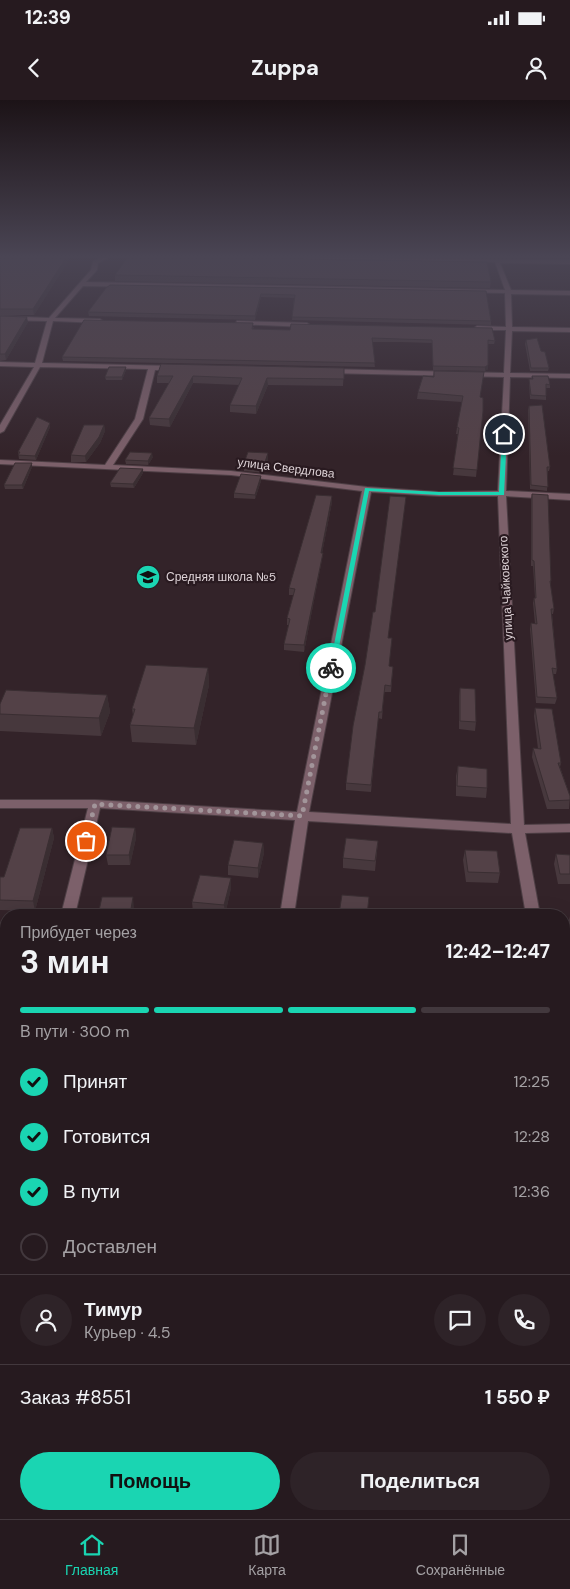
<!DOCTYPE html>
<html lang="ru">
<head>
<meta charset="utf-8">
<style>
  body { margin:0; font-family:"DM Sans",sans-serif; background:#2e2328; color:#f1f3f6; height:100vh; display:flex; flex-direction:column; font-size:19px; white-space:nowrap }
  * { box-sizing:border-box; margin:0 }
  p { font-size:16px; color:#a4a1a4 }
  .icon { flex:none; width:28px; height:28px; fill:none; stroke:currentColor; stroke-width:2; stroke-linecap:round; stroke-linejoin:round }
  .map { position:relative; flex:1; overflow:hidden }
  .sheet { position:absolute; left:0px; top:809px; width:570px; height:611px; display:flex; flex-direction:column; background:#261a1f; border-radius:20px 20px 0 0; box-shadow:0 5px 20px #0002,0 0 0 1px #42383d }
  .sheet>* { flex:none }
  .pin { position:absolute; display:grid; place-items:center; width:42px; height:42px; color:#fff; margin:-21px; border:2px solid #fff; border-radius:50%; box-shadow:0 1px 5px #0007 }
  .courier { position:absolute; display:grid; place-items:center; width:50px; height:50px; margin:-25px; border:4px solid #1ad5b2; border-radius:50%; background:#fff; color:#222; box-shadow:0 1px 6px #0007 }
  .summary em { font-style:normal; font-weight:700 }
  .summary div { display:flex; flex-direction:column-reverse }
  .summary { display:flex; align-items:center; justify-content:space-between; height:85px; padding:0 20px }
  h1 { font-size:32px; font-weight:700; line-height:38px }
  .bar { display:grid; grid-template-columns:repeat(4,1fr); gap:8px 5px; align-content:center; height:60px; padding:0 20px }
  .bar i { height:6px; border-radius:4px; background:#42383d }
  .bar .current { background:#1ad5b2 }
  .bar p { grid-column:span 4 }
  .line { display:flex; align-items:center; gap:12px; padding:0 20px; border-top:1px solid #42383d }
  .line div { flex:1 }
  .round { display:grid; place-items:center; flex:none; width:52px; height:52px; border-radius:26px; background:#2e2328 }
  ol { padding:0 20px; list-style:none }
  li { display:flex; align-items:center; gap:15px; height:55px }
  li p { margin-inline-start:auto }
  li .icon { padding:5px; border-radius:50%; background:#1ad5b2; color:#111; stroke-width:4 }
  li:last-child { color:#a4a1a4 }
  li i { width:28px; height:28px; border:2px solid #42383d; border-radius:50% }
  .action { display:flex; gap:10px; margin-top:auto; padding:10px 20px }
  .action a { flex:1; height:58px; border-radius:30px; background:#1ad5b2; color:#111; font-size:20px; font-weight:700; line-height:58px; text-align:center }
  .action a+a { background:#2e2328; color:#f1f3f6 }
  .status { display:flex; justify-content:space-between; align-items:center; height:35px; padding:0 25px; background:#261a1f; direction:ltr }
  .status svg { height:14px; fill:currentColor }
  header { display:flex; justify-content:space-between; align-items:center; height:65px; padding:0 20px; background:#261a1f; font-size:22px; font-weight:700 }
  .menu { display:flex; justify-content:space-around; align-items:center; height:70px; border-top:1px solid #42383d; background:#261a1f; font-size:14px; color:#a4a1a4 }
  .menu a { display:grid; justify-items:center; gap:2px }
  .menu .current { color:#1ad5b2 }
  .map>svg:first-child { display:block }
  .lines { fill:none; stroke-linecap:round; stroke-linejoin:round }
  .minor-casing { stroke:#4e3f45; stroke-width:2 }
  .minor { fill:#7c606a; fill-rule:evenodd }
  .wall { fill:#47383d }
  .shaded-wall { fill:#3a2e32 }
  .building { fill:#534147; stroke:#3a2e32 }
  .route { fill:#1ad5b2 }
  .done { stroke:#a2959a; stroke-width:5; stroke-dasharray:0 9 }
  .labels { text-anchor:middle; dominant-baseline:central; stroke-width:4.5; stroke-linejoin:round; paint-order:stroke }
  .far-street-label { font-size:12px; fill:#ded3d7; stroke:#291a20 }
  .far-poi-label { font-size:12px; fill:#ded3d7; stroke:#291a20; text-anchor:start }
</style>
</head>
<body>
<div class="status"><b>12:39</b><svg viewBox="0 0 49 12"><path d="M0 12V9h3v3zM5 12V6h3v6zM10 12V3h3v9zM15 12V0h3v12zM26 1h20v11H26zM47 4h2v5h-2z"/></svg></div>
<header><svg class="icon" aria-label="back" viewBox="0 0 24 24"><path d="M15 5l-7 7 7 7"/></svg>Zuppa<svg class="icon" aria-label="person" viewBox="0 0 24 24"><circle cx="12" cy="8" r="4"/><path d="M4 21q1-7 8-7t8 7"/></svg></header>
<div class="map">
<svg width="570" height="1419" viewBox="0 0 570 1419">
  <rect width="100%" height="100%" fill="#332329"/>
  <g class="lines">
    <g class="minor-casing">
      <path id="minor" d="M102,158h6l-10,5 -1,7 -11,12 419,8 -10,-28 -205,-4 280,2v4l-70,-1 11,27 59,1v4l-59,-1 1,33 58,1v4l-58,-1 -2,42 60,1v4l-60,-1 -4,114 64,3v6l-64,-4 18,329 46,-1v8l-45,1 15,82h-14l-14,-82 -204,-12 -14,94h-14l15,-95 -195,-12 -25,107h-14l27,-107h-88v-8h95l202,12 65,-321 -131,-16 -231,-11v-4l105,5 30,-46 13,-50 -108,-2 -36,64 -4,2v-8l34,-58 -34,-1v-4l35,1 12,-42 -47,-1v-4l49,2 42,-48 2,-9zM83,186l422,7 1,34 -29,-1 -3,2 3,2h29l-2,43 -177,-4 -3,2 3,2 177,4 -6,114 -59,1 -72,-5 -136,-16 -118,-6 30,-46 12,-49h20l3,-2 -3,-2 -133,-3 11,-42 47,2 3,-2 -3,-2 -45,-1zM371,392l68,4h59l13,328 -202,-12z
        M237,221l70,2 3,2 -3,2 -72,-3z
        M564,992l6,2v50l-6,-2z
        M6,1055v37l-6,2v-37z
        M172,1414h22l-1,5h-22z"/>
    </g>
    <use href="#minor" class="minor"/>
  </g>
  <path class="wall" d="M0,158h70l-36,57h-34z
    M127,158h177v1l187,23 -1,6 -375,-7v-6z
    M106,188l380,3 5,30v4l-199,-5 2,-22 -33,-1 -6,23 -166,-4 -1,-4z
    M0,216l28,6 -22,38 -6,1z
    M254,227l-1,2 242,12 -1,3h-6v25l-3,2 -52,-1 -1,-27 -32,-1h-28l3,25 -312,-6 -1,-4z
    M526,240l15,11 8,17 -1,3h-18l-5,-27z
    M126,267v3l-4,10h-16l-1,-3z
    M344,268l-1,18 -75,-1 -12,29 -26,-2v-7l9,-20 -46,-2 -23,44 -20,-2 -1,-7 20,-35h-12v-7z
    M434,271l46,26 3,14 -7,66 -23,-2 5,-41h-2l1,-7 5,-25 -45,-3 1,-7 15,-15z
    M532,276l18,9v3h-4v12l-16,-1 -1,-16v-4h2z
    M529,306l21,61 -1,4h-1l-1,20 -17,-2 -2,-79z
    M50,323v4l-14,33 -17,-1 -1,-7z
    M104,325l1,6 -5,12 -14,19h-15v-7z
    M153,357l-5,8 -22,-1 -1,-4z
    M268,361l-4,12 -20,-2v-8z
    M32,367l-9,22h-18l-1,-4z
    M143,369v4l-9,15 -23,-1 -1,-4z
    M261,376v5l-6,18 -21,-1v-5z
    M532,394l19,87 -1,4 4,24 -1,5h-1l5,55 -1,5h-3l4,24 -2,6 -19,-1 -6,-74 1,-6 4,1 -2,-21 1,-5h1l-2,-32h-2v-67z
    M332,396v6l-10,51h1l-1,6 -18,93 -20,-2v-6l5,-19h-2v-7l7,-23h-5v-7z
    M388,538l1,28 4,1 -2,25h-7l-2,27 -4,-1 -7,74 -25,-2v-7z
    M208,568l1,17 -13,60 -64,-3 -2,-17 3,-10 -1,-6z
    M460,588l16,34 -1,9 -16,-2v-33z
    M107,595l3,17 -9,24 -101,-5v-27z
    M535,608l26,55 -1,4 10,29 -1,13h-22l-15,-52 1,-9 5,1 -4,-33z
    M458,666l29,22 -1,10 -30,-2v-20z
    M52,728l2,10 -19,73 -35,-1v-33h4z
    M135,728l1,10 -6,27h-22l-2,-10z
    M378,741l-3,30 -32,-3v-10z
    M263,743l1,10 -6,25 -30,-3v-10z
    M465,750l35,23 -2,10 -32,-1 -3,-22z
    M556,754l14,1v29h-12l-4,-20z
    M231,788l-6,27 -32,-3 -1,-10z
    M570,816v18l-2,-10z
    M0,834h6v74h-6z
    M564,1209l4,28 -4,9z
    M564,1286h6v52l-6,-1z
    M62,1414h57l-1,5h-44l-11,-2z
    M536,1414h28l6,5h-33z"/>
  <path class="shaded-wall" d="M66,158h4l-36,57 -1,-6z
    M297,158h7v2l-11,-1z
    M261,194v3l-6,23v-4z
    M27,217l1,5 -22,38 -1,-6z
    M488,265v4l-3,2v-4z
    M126,267v3l-4,10v-3z
    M193,276v7l-23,44 -1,-8z
    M267,278l1,7 -12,29v-8z
    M50,323v4l-14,33 -1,-4z
    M104,325l1,6 -5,12 -14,19 -1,-6z
    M152,353l1,4 -5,8v-4z
    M268,353v8l-4,12v-8z
    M32,363v4l-9,22 -1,-4z
    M143,369v4l-9,15 -1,-4z
    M261,376v5l-6,18v-4z
    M332,396v6l-11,57v-6z
    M323,453l-1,6 -18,93v-7z
    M208,568l1,17 -13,60 -2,-17z
    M107,595l3,17 -9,24 -2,-18z
    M52,728l2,10 -19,73 -2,-10z
    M135,728l1,10 -6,27 -1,-10z
    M263,743l1,10 -6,25v-10z
    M231,778v10l-6,27 -1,-10z
    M133,797l1,10 -1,8h-3z
    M115,1414h4l-1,5h-4z"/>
  <path class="building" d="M0,158h66l-33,51h-33z
    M127,158h170l-4,1 194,3 4,20 -376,-7z
    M110,185l376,6 5,30 -199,-4 3,-22 -34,-1 -6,22 -167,-4 18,-24z
    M0,216l27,1 -22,37h-5z
    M84,220l169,3 -1,6 38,1 1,-6 201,4 3,13 -7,-1v25l-3,2 -52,-1 -1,-26 -32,-1 -28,-1 3,25 -313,-6z
    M537,238l4,13 4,1 4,16h-18l-5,-28z
    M161,264l183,4v11l-77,-1 -11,28 -26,-1 12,-27 -49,-2 -24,43 -20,-1 24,-42h-16z
    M109,267h17l-4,10h-17z
    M434,271l50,1 -4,25 3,1v13l-6,59 -24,-2 6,-40 -2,-1 6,-31 -45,-4 5,-16 11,1z
    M532,276h16l2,9 -4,-1v12l-15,-1 -2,-16h4z
    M542,305l8,62h-3l1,20 -17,-2 -2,-79z
    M37,317l13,6 -15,33 -17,-1 2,-3h-2z
    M84,325h20l-5,12 -14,19 -14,-1z
    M130,352l22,1 -4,8 -23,-1z
    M248,352l20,1 -4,12 -20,-2z
    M15,363h17l-10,22h-18z
    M120,368l23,1 -10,15 -23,-1z
    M241,374l20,2 -6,19 -21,-2z
    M532,394l16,1 3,86h-1l4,28h-3l6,60 -5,-1 5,30 -20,-1 -6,-74 6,1 -3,-26h2l-2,-37 -2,-1z
    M316,395l16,1 -11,57h2l-19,92 -20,-1 6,-25 -3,-1 8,-29 -6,-1z
    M390,396l16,1 -18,141h4l-3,28 4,1 -2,19 -6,-1 -3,27h-3l-8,73 -25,-2 7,-57 12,-61 8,-53h2z
    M146,565l62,3 -14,60 -64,-3 5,-16h-3z
    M460,588l15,1 1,33 -16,-1z
    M6,590l101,5 -8,23 -99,-4v-10z
    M535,608l17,1 9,54h-3l12,33v4l-21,1 -16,-53 8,1z
    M458,666l29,3v19l-30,-2z
    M112,727l23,1 -6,27h-23z
    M20,728h32l-19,73 -33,-1v-23h4z
    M346,738l32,3 -3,20 -32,-3z
    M234,740l29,3 -5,25 -30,-3z
    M465,750l32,1 3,22 -32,-1z
    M556,754l14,1v19h-10z
    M200,775l31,3 -7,27 -32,-3z
    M342,795l27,2 -2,18h-14l-14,-1z
    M102,797h31l-3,18h-32z
    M0,834h6v66l-6,-1z
    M564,1209l4,28h-4z
    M564,1286h6v43h-6z
    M564,1401h6v18h-29v-5h23z
    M85,1414h30l-1,4z
    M244,1414l32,5h-32z"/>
  <linearGradient id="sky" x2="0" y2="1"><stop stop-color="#1c1317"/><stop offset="0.44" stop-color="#4a4554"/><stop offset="1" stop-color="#4a4554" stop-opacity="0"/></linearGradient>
  <rect width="570" height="356" fill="url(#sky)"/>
  <path class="route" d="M504,333l3,1 -3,61h-65l-70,-4 -34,177 -6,2 36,-182 74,4h60l3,-58z"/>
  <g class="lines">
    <path class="done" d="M86,741l9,-37 207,12 29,-148"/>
  </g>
  <defs>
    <g id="school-disc" transform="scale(1.25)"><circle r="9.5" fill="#1ad5b2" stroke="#291a20"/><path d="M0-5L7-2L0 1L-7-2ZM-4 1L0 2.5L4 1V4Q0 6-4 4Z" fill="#111"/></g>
  </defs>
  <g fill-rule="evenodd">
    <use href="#school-disc" x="148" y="477"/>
  </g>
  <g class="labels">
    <g class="far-street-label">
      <text transform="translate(286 368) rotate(7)">улица Свердлова</text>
      <text transform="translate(506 488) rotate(-93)">улица Чайковского</text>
    </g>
    <g class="far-poi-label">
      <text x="166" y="477">Средняя школа №5</text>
    </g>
  </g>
</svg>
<div class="pin" style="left:86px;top:741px;background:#ea580c"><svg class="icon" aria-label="bag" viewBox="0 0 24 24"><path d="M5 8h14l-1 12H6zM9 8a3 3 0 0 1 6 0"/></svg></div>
<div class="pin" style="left:504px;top:334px;background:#1f2937"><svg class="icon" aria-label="home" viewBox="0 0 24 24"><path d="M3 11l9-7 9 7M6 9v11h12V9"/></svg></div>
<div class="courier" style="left:331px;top:568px"><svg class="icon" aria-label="bike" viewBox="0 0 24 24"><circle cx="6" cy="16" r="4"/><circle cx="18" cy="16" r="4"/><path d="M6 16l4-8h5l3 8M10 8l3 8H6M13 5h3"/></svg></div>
<section class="sheet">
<div class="summary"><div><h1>3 мин</h1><p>Прибудет через</p></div><em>12:42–12:47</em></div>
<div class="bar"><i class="current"></i><i class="current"></i><i class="current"></i><i></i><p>В пути · 300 m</p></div>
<ol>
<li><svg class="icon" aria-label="check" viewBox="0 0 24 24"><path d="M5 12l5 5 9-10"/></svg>Принят<p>12:25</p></li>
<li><svg class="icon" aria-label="check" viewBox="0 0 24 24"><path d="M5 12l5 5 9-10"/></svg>Готовится<p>12:28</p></li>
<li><svg class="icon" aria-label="check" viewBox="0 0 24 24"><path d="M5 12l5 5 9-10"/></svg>В пути<p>12:36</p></li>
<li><i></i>Доставлен</li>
</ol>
<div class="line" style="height:90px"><a class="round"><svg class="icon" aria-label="person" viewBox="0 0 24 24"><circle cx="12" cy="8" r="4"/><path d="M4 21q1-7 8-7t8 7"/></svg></a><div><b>Тимур</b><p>Курьер · 4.5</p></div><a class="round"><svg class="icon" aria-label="chat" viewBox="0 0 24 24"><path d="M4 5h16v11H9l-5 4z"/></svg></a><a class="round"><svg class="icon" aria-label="phone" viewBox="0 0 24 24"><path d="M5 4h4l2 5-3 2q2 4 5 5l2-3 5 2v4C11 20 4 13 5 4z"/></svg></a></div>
<div class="line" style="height:65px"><div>Заказ #8551</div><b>1 550 ₽</b></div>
<div class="action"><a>Помощь</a><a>Поделиться</a></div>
</section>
</div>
<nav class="menu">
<a class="current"><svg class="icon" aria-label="home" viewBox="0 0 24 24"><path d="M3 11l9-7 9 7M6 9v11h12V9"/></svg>Главная</a>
<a><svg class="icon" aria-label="map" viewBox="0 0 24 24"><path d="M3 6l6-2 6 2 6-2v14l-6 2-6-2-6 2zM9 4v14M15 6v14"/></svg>Карта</a>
<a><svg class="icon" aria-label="saved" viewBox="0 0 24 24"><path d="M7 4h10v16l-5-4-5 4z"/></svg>Сохранённые</a>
</nav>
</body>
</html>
